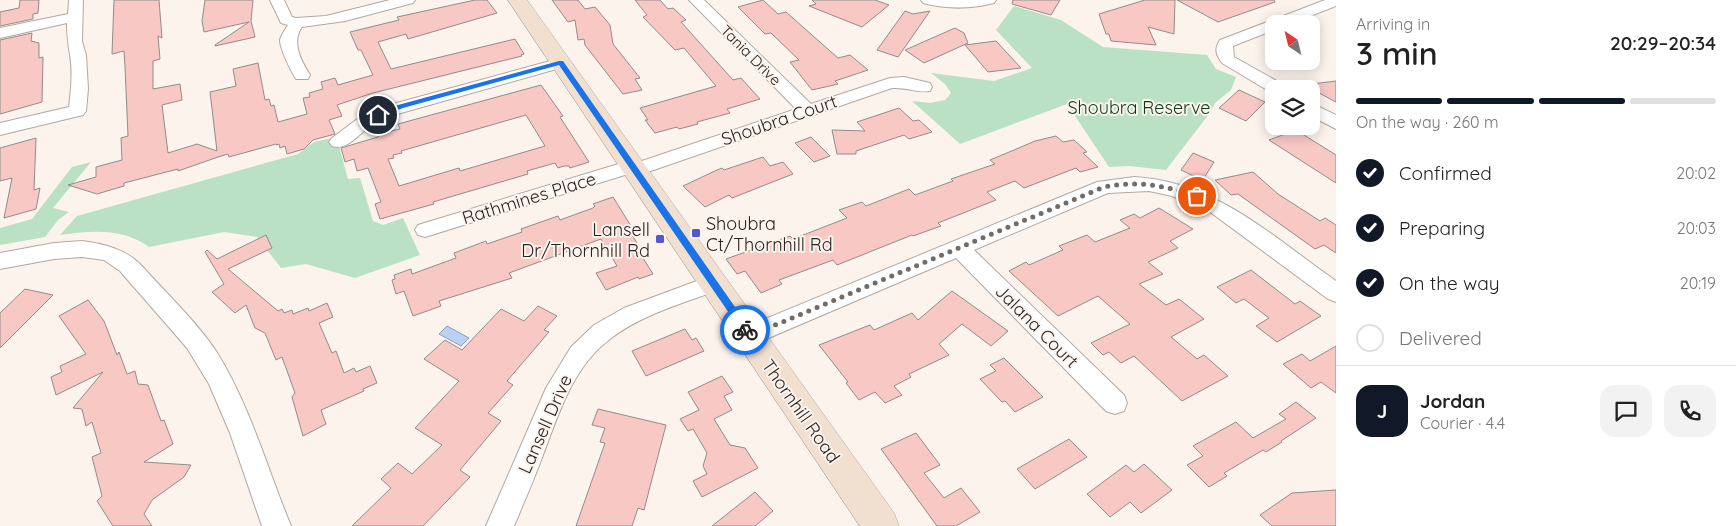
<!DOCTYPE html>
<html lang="en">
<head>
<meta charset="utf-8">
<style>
  body { margin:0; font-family:Quicksand,sans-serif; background:#f2f2f2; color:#222; height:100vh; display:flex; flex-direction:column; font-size:19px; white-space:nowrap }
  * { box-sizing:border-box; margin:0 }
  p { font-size:16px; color:#767676 }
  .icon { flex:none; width:28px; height:28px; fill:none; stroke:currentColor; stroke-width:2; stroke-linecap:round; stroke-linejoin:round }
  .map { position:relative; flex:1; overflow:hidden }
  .details { display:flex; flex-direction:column; background:#fff; width:400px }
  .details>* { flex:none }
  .needle { width:32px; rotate:325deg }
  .tools { position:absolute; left:1265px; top:15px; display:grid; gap:10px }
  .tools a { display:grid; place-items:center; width:55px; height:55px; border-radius:10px; background:#fff; box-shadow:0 2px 12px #0003; font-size:25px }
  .pin { position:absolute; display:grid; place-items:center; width:42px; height:42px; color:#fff; margin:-21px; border:2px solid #fff; border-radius:50%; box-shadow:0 1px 5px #0007 }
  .courier { position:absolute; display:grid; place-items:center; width:50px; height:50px; margin:-25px; border:4px solid #1a73e8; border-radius:50%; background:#fff; color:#222; box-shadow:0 1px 6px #0007 }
  .summary em { font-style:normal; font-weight:600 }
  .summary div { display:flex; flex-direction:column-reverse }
  .summary { display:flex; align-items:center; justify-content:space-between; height:85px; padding:0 20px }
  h1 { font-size:32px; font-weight:600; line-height:38px }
  .bar { display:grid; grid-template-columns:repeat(4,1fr); gap:8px 5px; align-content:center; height:60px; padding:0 20px }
  .bar i { height:6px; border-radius:4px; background:#e0e0e0 }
  .bar .selected { background:#111827 }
  .bar p { grid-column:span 4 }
  .line { display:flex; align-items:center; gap:12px; padding:0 20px; border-top:1px solid #e0e0e0 }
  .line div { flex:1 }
  .round { display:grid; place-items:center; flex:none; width:52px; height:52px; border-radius:15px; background:#f2f2f2 }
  ol { padding:0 20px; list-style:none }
  li { display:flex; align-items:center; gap:15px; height:55px }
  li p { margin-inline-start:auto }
  li .icon { padding:5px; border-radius:50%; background:#111827; color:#fff; stroke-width:4 }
  li:last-child { color:#767676 }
  li i { width:28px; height:28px; border:2px solid #e0e0e0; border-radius:50% }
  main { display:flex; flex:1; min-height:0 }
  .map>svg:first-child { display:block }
  .green { fill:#bae1c3 }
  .water { fill:#bad0f4; stroke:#8e9cb5 }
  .building { fill:#f7c8c4; stroke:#958b8a; fill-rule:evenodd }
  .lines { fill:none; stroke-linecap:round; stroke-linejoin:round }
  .street-casing { stroke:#b1a8a2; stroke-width:2 }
  .secondary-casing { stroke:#b1a8a2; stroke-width:1 }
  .street { fill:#fff; fill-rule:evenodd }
  .secondary { fill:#f1e0d0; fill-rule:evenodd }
  .route { fill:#1a73e8 }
  .done { stroke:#726c68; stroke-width:5; stroke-dasharray:0 9 }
  .poi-dot { fill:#5358cf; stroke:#fcf3ed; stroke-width:2 }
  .labels { text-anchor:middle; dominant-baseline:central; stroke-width:4; stroke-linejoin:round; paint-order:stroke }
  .far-street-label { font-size:15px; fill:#272321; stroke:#fcf3ed }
  .park-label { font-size:18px; fill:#0b3b1d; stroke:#fcf3ed }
  .street-label { font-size:18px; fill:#272321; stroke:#fcf3ed }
  .poi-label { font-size:18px; fill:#272321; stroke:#fcf3ed; text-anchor:start }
</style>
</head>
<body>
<main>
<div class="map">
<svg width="1336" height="526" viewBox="0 0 1336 526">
  <rect width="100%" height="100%" fill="#fcf3ed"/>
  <path class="green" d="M1014,6l47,14 42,27 104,8 9,14 20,8 -5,13 -16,13 -6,11 -43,56 -37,-4 -20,1 -42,-63 -107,40 -48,-43 18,2 15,-3 6,-7 -6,-9 -14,-11 63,8 38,-13 -36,-38z
    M332,138l7,8 9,33 12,-1 13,43 10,4 20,-7 17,37 -65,23 -49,-14 -25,4 -24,-31 -33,-5 -75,15c-27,-20 -59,-16 -89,-12l17,-19 221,-62 16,-12z
    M91,162l-38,46 16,4 -11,8 -13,17 -45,8v-17l32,-9 40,-52z"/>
  <path class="water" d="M447,326l22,12 -8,8 -22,-12z"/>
  <path class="building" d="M20,0h19l-1,13 -5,1v5l-33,7v-14l19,-4z
    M114,0h45l3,38 -4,-2 2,23 -7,2v28l27,-5 2,16 -20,5 6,48 29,-9 20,7 -7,-59 26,-6 -3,-17 25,-6 7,37 4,-1 2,7 3,-1 4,17 29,-8 -4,-16 7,-1 -1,-4 14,-4 -2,-7 14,-4 3,7 35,-10 -12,-25h-3l-8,-18 49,-12 -2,-3 78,-17h12l10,13 -89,26 -2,-5 -28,8 13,27 124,-30 9,15 -3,1 1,1 -149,37 -36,12 5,11 -13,4 6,14 -22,6 -9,9 -17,5 -2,-8 -5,2 -1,-4 -3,1v-1l-47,13 -1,-3 -10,3 -40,14v-2l-54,14v3l-27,8 -29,-9 28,-8v-10l26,-7 -1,-22 7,-2 -3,-69 -1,-16 -12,3z
    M205,0h48l-2,21 4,16 -40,9v-1l34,-23 -45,10 -2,-11z
    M552,0h26l7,9 10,-2 15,18 3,19 27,34 -5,1 7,11 -19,4 -38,-49 -1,-6 -6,1 -3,-20 -7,2z
    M635,0h25l8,9 5,-1 13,12 -5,2 52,58 8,-2 19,21 -33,10 3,4 -33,9 1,2 -19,5 -2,-2 -22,6 -10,-13h3l-8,-12 76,-22 -32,-38 -9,2 -32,-33 4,-2z
    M763,0l15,14 8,-2 52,46 12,-3 18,15 -33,11 3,3 -26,6 -22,-28 9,-2 -28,-27 -6,1 -27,-27z
    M812,0h63l14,5 -27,22 -53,-21 7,-2z
    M1013,0h47l-9,15 -39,-11z
    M1145,0h30l-1,34 -26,-7 8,18 -45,-4 -2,-7h-3l-7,-20z
    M1177,0h97l1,2 -57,20z
    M905,11l8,3 17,-3 -32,46 -21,-7z
    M955,28l9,5 4,10 -44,20 -19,-13z
    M32,33l-1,8 8,2v15l4,-1 -1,45 -42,12v-74z
    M996,41l25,27 -33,4 -23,-27z
    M1336,81v21l-32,-17z
    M541,85l22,31 -3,1 29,45 -19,6 -1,-2h-5l-6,2 -3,-5 -28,8 1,3 -95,28 1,2 -54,15 -5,-15 6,-2 -13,-34 -11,3 -3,-12 -9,3 -4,-14 37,-11v-3l22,-5 -2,-5zM526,115l19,31 -85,25 -1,-3 -60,18 -11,-27 6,-1 -1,-3 9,-2 -1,-2z
    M1239,90l26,12 -19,19 -27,-13z
    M899,108l14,13 6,-1 13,12 -23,7 -5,-4 -48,16v3h-19l-5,-24 33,1 -8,-9z
    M1296,130l40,25v28l-67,-43z
    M1056,136l7,6 11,-2 13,12 -4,1 15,14 -18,5 -4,-4 -52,20 -9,-7 -28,11 9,8 -58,23 3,3 -28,10 -1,-1 -75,30 -4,-5 -54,20 3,4 -21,9 -16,-22 -8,3 -11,-15 64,-23 3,3 54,-21 -8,-8 23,-8 4,4 43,-17 6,6 38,-14 -2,-2 44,-15 -5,-4 24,-10 21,-9z
    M811,137l19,19 -16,6 -19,-19z
    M36,138l-2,52 6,-2 -4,21 -32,9 8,-40 -12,3v-33z
    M1193,153l21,9 -10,16h-6l-17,-8z
    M763,157l7,9 13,-4 10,12 -61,24 -3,-3 -24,12 -22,-21 34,-16 5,-2 2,2z
    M1253,172l25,22 42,27 5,-3 11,7v28l-12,-8 -9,4 -77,-55 -7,1 -16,-15z
    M613,197l21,34 -4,1 9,14 -3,1 17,27 -14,5 -1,-2 -32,13 -10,-17 21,-7 -16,-27 -92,34 3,5 -73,23 2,5 -28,10 -9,-25 -8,3 -4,-14 3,-1 -1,-4 17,-6 1,5 44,-16 -2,-5 32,-12 1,3 35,-12 -1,-3 37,-13 2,4 33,-12 2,-2 -2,-2z
    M1159,208l34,21 -23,12 8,7 -30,14 15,12 -24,10 27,21 13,-6 25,20 -33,18 26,22 7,-4 24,21 -46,25 -48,-45 -13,7 -12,-11 -6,3 -12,-12 39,-19 -32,-28 -40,20 -49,-45 17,-9 3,3 34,-15 -4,-4 28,-11 8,7 35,-14 -10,-8 14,-6 6,4z
    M266,235l6,13 -44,21 50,42 4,-2 2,4 8,-3 1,4 15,-6 1,3 18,-8 6,14 -14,6 13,30 4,-2 8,22 10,-5 2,4 14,-6 7,17 -14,6 1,2 -43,19 5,14 -23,12 -11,-39 3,-4 -13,-36 -6,3 -11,-27 -10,-5 -9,-23 -11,8 -23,-21 12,-8 -19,-32 2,-2 10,9z
    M1251,270l44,34 5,-3 21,15 -44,26 -21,-16 13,-8 -25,-19 -8,4 -19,-16z
    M25,289l28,6 -53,53v-35z
    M952,291l56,40 -17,15 -29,-22 -23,20 10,11 -40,19 2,3 -17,9 8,9 -17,8 -10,-11 -16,8 -13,-17 2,-1 -29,-37 51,-20 4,5 38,-17 6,7z
    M88,300l16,21 13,34 2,-3 8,22 8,-3 3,13 10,1 13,36 3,-1 9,24 -29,18 47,3 -7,12 -32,23 -8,14 8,12h-39l-16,-25 5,-5 -10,-39 9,-4 -9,-31 -6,4 -4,-17 -9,-1 30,-36 -47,23 -5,-18 11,-5 -2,-6 26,-12 -27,-38z
    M538,306l19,10 -13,14 5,2 -42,49 6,4 -25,28 13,8 -41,49 10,7 -47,49h-71l39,-38 -10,-9 17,-16 14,11 30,-29 -27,-17 44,-47 -35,-22 21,-19 17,10 39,-41 23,12z
    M685,329l7,11 4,-2 8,13 -58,25 -14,-25z
    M1336,346v47l-15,-11 -10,6 -28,-24 19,-10 8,7z
    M1004,358l39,39 -28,15 -10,-11 -3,1 -22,-23 16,-8 -6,-6z
    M722,376l11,16 -9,4 8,14 -18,9 16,26 15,3 13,20 -56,29 -9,-16 14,-7 -4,-8 4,-13 -14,-24 -5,2 -8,-12 19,-9 -11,-18z
    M1296,402l20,16 -35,23 1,1 -16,10 -3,-2 -39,23 3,3 -18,11 -22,-22 16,-9 -10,-10 43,-24 17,16 33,-19 -7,-5z
    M598,409l68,16 -22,85 -6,-2 -6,18h-56l29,-83 -5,-1 5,-14 -13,-3z
    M916,433l24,32 -16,8 20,25 17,-10 19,24 -24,14h-19l-56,-77z
    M1069,439l18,18 -52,32 -18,-20z
    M1144,464l28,26 -31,23 -11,-11 -20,15 -23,-23 39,-29 8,7z
    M1336,490v36h-64l-12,-11 32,-22z
    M755,492l18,19 -18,15h-43z"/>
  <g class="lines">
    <g class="street-casing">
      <path id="street" d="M69,0h14l-1,41 4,14 2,34 -2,22 -3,4 -83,20v-12l69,-16c2,-17 4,-35 1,-52 -2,-12 -3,-20 -3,-32l-67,15v-10l68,-14z
        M270,0h14l8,17 4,1 30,-2 64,-16h25l-2,3 -68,18 -43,6c-11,15 -1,34 8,48l-2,4h-12c-5,-8 -16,-30 -16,-39 1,-5 5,-10 8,-15l-7,-2z
        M689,0h15l107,104 79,-26 14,-1 26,6 2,4 -2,4c-11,2 -25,-4 -38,-3l-250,86 -7,2 -7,-2 -203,63 -7,-2 -3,-5 3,-5 207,-63 7,-2 7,2 157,-53z
        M921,0h75l-2,3c-23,6 -48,6 -71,0z
        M1325,0h11v6l-46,18h-16v6l-41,16 1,11 50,28 2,4h-12v4h-2l-50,-30c-6,-8 -8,-14 -2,-23z
        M561,58l6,2 2,3 -2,3 -173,49c-7,3 -15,6 -22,10 -13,8 -24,26 -40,21l-3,-4 3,-4 28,-21 22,-10z
        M1311,103l25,12v14l-25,-13z
        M1134,177c81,4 139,60 202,104v21l-8,-3 -118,-87 -38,-16 -23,-5 -41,2 -134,57 150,145 3,8 -3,8 -9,3 -9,-3 -150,-153 -199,85 -8,2 -8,-2 -4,-7 4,-7 356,-147z
        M82,241c23,3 43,8 59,24 25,28 54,55 75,86 34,54 51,117 75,175h-29l-32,-93 -21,-49 -22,-36 -67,-77 -16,-11 -22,-3 -28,2 -54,10v-16l54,-10z
        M713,275l8,2 3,6 -3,6c-37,14 -79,25 -111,50 -39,29 -53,80 -70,124 -8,21 -17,42 -26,63h-28l60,-138 25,-41 23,-22 30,-17z"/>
    </g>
    <g class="secondary-casing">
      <path id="secondary" d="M508,0h19l367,513 5,13h-39z"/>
    </g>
    <use href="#street" class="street"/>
    <use href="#secondary" class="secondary"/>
  </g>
  <path class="route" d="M559,61h4l186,266v5h-7l-183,-267 -156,43 -25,9 -3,-2 23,-10z"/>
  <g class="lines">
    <path class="done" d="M745,330l4,6 355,-149c33,-7 62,-1 93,9"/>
  </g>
  <g class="poi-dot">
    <rect x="691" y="228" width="10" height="10" rx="2.5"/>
    <rect x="655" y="234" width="10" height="10" rx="2.5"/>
  </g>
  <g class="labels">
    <g class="far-street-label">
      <text transform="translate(751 55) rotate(45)">Tania Drive</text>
    </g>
    <g class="park-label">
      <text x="1139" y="107">Shoubra Reserve</text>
    </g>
    <g class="street-label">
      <text transform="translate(779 120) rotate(-19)">Shoubra Court</text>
      <text transform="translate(529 198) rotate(-17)">Rathmines Place</text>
      <text transform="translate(1037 326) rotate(45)">Jalana Court</text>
      <text transform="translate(801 411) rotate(55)">Thornhill Road</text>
      <text transform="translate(545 424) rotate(-66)">Lansell Drive</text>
    </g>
    <g class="poi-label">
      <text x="706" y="223">Shoubra<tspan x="706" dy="21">Ct/Thornhill Rd</tspan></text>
      <text x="650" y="229" text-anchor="end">Lansell<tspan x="650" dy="21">Dr/Thornhill Rd</tspan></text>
    </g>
  </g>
</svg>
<div class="tools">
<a><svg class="needle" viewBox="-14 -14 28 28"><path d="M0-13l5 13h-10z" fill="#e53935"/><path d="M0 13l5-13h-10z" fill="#767676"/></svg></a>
<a><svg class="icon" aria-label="layers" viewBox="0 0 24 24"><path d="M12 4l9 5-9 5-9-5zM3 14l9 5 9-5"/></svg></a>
</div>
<div class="pin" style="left:1197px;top:196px;background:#ea580c"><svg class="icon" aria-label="bag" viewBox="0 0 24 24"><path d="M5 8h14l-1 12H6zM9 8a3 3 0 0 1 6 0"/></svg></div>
<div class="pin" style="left:378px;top:115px;background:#1f2937"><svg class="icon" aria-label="home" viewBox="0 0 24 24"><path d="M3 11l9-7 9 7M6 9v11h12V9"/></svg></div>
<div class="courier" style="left:745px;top:330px"><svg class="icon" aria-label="bike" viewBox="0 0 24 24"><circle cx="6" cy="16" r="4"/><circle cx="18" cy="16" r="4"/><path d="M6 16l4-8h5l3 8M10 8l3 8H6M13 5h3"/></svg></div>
</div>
<section class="details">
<div class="summary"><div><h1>3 min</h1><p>Arriving in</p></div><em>20:29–20:34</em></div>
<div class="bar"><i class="selected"></i><i class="selected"></i><i class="selected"></i><i></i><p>On the way · 260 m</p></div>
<ol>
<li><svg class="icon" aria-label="check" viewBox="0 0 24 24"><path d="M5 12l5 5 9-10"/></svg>Confirmed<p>20:02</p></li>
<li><svg class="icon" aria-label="check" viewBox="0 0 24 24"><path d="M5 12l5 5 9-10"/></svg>Preparing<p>20:03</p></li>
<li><svg class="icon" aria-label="check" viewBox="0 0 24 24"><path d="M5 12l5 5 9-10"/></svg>On the way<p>20:19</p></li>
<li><i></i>Delivered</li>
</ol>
<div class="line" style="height:90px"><b class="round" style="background:#111827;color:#fff">J</b><div><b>Jordan</b><p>Courier · 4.4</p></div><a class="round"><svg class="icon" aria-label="chat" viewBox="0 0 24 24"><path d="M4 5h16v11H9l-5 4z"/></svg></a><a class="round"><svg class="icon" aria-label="phone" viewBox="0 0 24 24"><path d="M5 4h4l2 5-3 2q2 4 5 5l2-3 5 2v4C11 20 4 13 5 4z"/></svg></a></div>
</section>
</main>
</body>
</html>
